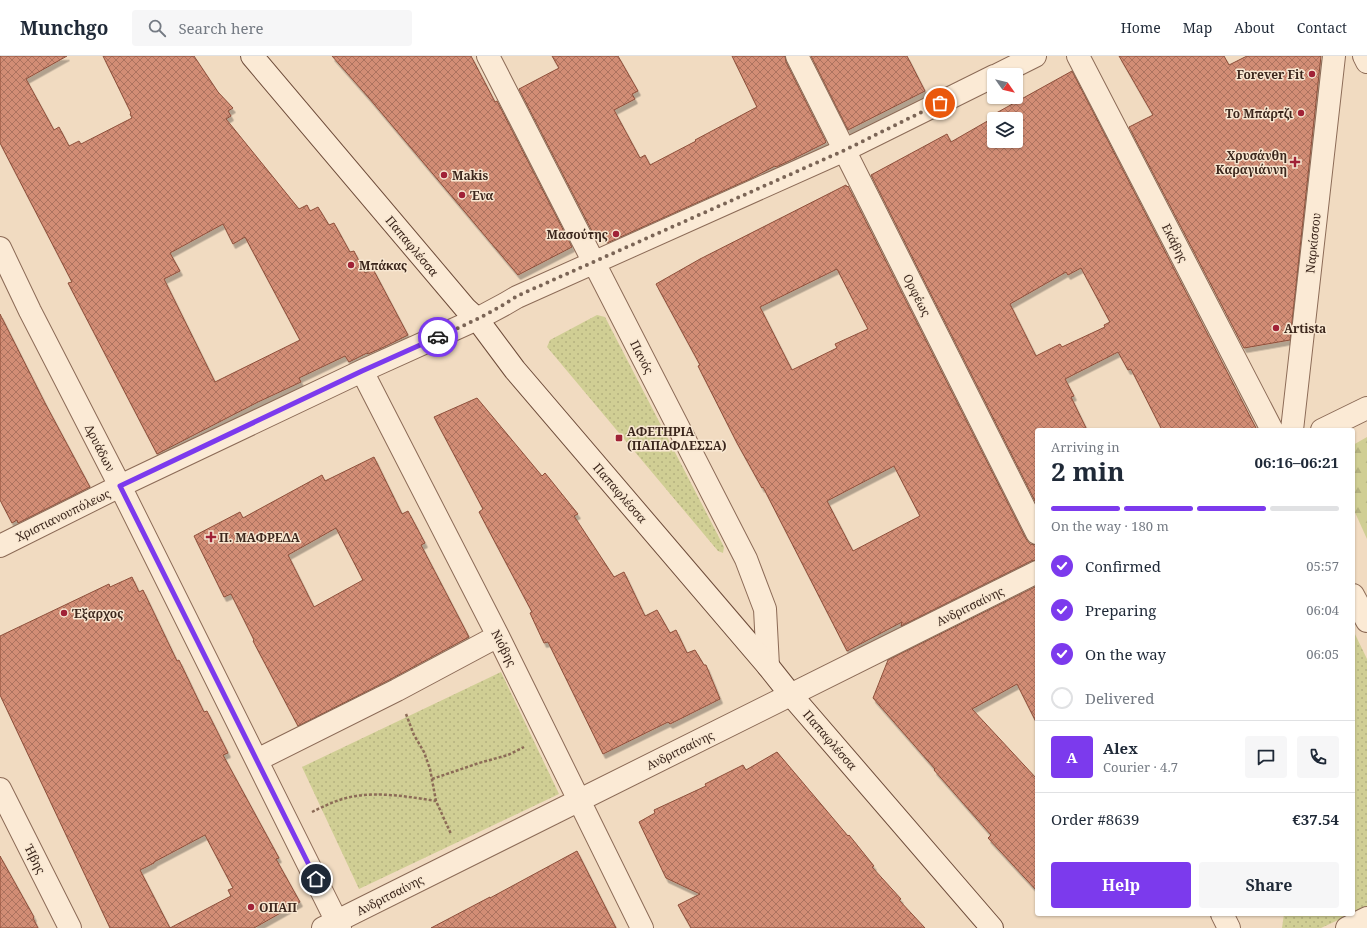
<!DOCTYPE html>
<html lang="en">
<head>
<meta charset="utf-8">
<style>
  body { margin:0; font-family:"Noto Serif",serif; background:#f6f6f7; color:#1f2937; height:100vh; display:flex; flex-direction:column; font-size:15px; white-space:nowrap }
  * { box-sizing:border-box; margin:0 }
  p { font-size:13px; color:#747a83 }
  .icon { flex:none; width:22px; height:22px; fill:none; stroke:currentColor; stroke-width:2; stroke-linecap:round; stroke-linejoin:round }
  .map { position:relative; flex:1; overflow:hidden }
  .drawer { position:absolute; left:1035px; top:372px; width:320px; height:488px; display:flex; flex-direction:column; background:#fff; border-radius:4px; box-shadow:0 1px 3px #0004 }
  .drawer>* { flex:none }
  .needle { width:26px; rotate:124deg }
  .controls { position:absolute; left:987px; top:12px; display:grid; gap:8px }
  .controls a { display:grid; place-items:center; width:36px; height:36px; border-radius:4px; background:#fff; box-shadow:0 1px 3px #0004; font-size:20px }
  .pin { position:absolute; display:grid; place-items:center; width:34px; height:34px; color:#fff; margin:-17px; border:2px solid #fff; border-radius:50%; box-shadow:0 1px 4px #0007 }
  .courier { position:absolute; display:grid; place-items:center; width:40px; height:40px; margin:-20px; border:3px solid #7c3aed; border-radius:50%; background:#fff; color:#222; box-shadow:0 1px 5px #0007 }
  .summary em { font-style:normal; font-weight:700 }
  .summary div { display:flex; flex-direction:column-reverse }
  .summary { display:flex; align-items:center; justify-content:space-between; height:68px; padding:0 16px }
  h1 { font-size:26px; font-weight:700; line-height:30px }
  .bar { display:grid; grid-template-columns:repeat(4,1fr); gap:6px 4px; align-content:center; height:48px; padding:0 16px }
  .bar i { height:5px; border-radius:3px; background:#e0e1e3 }
  .bar .on { background:#7c3aed }
  .bar p { grid-column:span 4 }
  .line { display:flex; align-items:center; gap:10px; padding:0 16px; border-top:1px solid #e0e1e3 }
  .line div { flex:1 }
  .round { display:grid; place-items:center; flex:none; width:42px; height:42px; border-radius:4px; background:#f6f6f7 }
  ol { padding:0 16px; list-style:none }
  li { display:flex; align-items:center; gap:12px; height:44px }
  li p { margin-inline-start:auto }
  li .icon { padding:4px; border-radius:50%; background:#7c3aed; color:#fff; stroke-width:4 }
  li:last-child { color:#747a83 }
  li i { width:22px; height:22px; border:2px solid #e0e1e3; border-radius:50% }
  .button { display:flex; gap:8px; margin-top:auto; padding:8px 16px }
  .button a { flex:1; height:46px; border-radius:4px; background:#7c3aed; color:#fff; font-size:16px; font-weight:700; line-height:46px; text-align:center }
  .button a+a { background:#f6f6f7; color:#1f2937 }
  header { display:flex; align-items:center; gap:24px; box-sizing:border-box; height:56px; padding:0 20px; background:#fff; border-bottom:1px solid #e0e1e3 }
  header strong { font-size:19px }
  nav { display:flex; gap:22px; margin-inline-start:auto; font-size:14px }
  .search { width:280px; height:36px; background:#f6f6f7; display:flex; align-items:center; gap:10px; box-sizing:border-box; padding:0 14px; border-radius:4px; color:#747a83; font-size:15px }
  .map>svg:first-child { display:block }
  .grass { fill:url(#grass-dots) }
  .forest { fill:url(#forest-firs) }
  .building { fill:url(#building-cross-hatch); stroke:#8d4f3b; fill-rule:evenodd; filter:url(#shadow) }
  .lines { fill:none; stroke-linecap:round; stroke-linejoin:round }
  .street-casing { stroke:#8c6b57; stroke-width:24 }
  .secondary-casing { stroke:#6e4c3a; stroke-width:24 }
  .path { stroke:#8c6b57; stroke-width:2.5; stroke-dasharray:3 2; stroke-linecap:butt }
  .street { stroke:#fbead5; stroke-width:22 }
  .secondary { stroke:#fbead5; stroke-width:22 }
  .done { stroke:#7b6556; stroke-width:4; stroke-dasharray:0 7.2 }
  .route { stroke:#7c3aed; stroke-width:5 }
  .poi-dot { fill:#a02237; stroke:#f8e7d1; stroke-width:1.5 }
  .labels { text-anchor:middle; dominant-baseline:central; stroke-width:3; stroke-linejoin:round; paint-order:stroke }
  .poi-label { font-size:12px; font-weight:bold; fill:#3b261c; stroke:#f8e7d1; text-anchor:start }
  .street-label { font-size:12px; fill:#3b261c; stroke:#f8e7d1 }
</style>
</head>
<body>
<header>
<strong>Munchgo</strong>
<div class="search"><svg class="icon" aria-label="search" viewBox="0 0 24 24"><circle cx="10" cy="10" r="6"/><path d="M15 15l6 6"/></svg>Search here</div>
<nav><a>Home</a><a>Map</a><a>About</a><a>Contact</a></nav>
</header>
<div class="map">
<svg width="1367" height="872" viewBox="0 0 1367 872">
  <defs>
    <pattern id="grass-dots" width="8" height="8" patternUnits="userSpaceOnUse"><rect width="8" height="8" fill="#d0ce94"/><path d="M2 2h.1M6 6h.1" fill="none" stroke="#b4b17f" stroke-width="1.8" stroke-linecap="round"/></pattern>
    <pattern id="forest-firs" width="22" height="20" patternUnits="userSpaceOnUse"><rect width="22" height="20" fill="#d0ce94"/><path d="M5 1l3.5 6h-7zM16 11l3.5 6h-7z" fill="#b4b17f"/></pattern>
    <pattern id="building-cross-hatch" width="8" height="8" patternUnits="userSpaceOnUse"><rect width="8" height="8" fill="#d28d74"/><path d="M0 0l8 8M0 8l8-8" fill="none" stroke="#ac735e"/></pattern>
    <filter id="shadow"><feDropShadow dx="2.5" dy="4.5" stdDeviation="0" flood-color="#0004"/></filter>
  </defs>
  <rect width="100%" height="100%" fill="#f1dbc1"/>
  <path class="grass" d="M597,259l8,2 119,230 -1,6 -5,-2 -171,-204 3,-7z
    M1353,574l14,29v247l-14,7z
    M501,616l58,122 -200,95 -57,-122z
    M1284,858h67l-30,14h-39z"/>
  <path class="forest" d="M1367,381v102l-14,-31v-63z"/>
  <path class="building" d="M0,0h67l-41,23 28,51 5,-3 10,19 10,-5 2,3 51,-26 -2,-4 1,-1 -28,-57h91l24,36 15,16 -5,3 3,5 -5,3 73,90 8,-4 3,6 8,-4 11,18 5,-2 16,29 4,-1 11,22 8,-4 35,66 -24,12 -16,7 -1,-1 -18,9 -4,-6 -46,22 2,4 -43,20 -101,52 -89,-171 4,-1 -72,-139zM223,168l10,20 12,-7 55,103 -85,42 -51,-103 16,-8 -10,-18z
    M332,0h139l24,46 2,-1 75,146 -54,28 -149,-177z
    M552,0h66l20,35 -6,3 3,5 -21,11 26,48 5,-3 5,10 46,-24 -1,-1 62,-33 -25,-51h53l1,6 40,80 -1,1 -36,18 -13,6 -1,-1 -23,12 -145,65 -6,-11 -7,3 -75,-146 40,-21z
    M811,0h96l18,35 -77,39z
    M1119,0h105l5,9 18,-9h74l-31,284 -46,8 -115,-221 24,-12z
    M1072,15l185,359h-95l-31,-61 -3,1 -10,-18 -53,27 9,17 -3,1 16,33h-50v75l-166,-330 76,-41 4,8 40,-23 -2,-2zM994,63h22v22h-22zM1081,212l29,54 -6,3 1,2 -43,20 -2,-3 -24,12 -26,-52 56,-32 2,3z
    M846,129l1,2 1,-1 178,353 4,5 7,1v15l-6,1 -130,65 1,-4 -55,29 -84,-164 -1,1 -25,-45 -39,-77 2,-1 -44,-81 44,-25zM837,213l31,60 -33,15 2,4 -45,22 -32,-63zM894,410l26,50 -67,35 -26,-50z
    M0,258l45,89 45,84 -72,36 -1,-3 -5,3 -12,-23z
    M477,342l65,78 3,-3 33,41 -4,2 40,61 10,-5 21,44 12,-6 13,23 6,-3 11,23 8,-3 9,15h2l14,34 -50,25 -2,-2 -65,32 -55,-112 -4,1 -14,-30 2,-1 -53,-100 4,-3 -49,-92z
    M374,401l28,57 6,-3 17,32 -4,2 48,92 -78,42 -93,47 -45,-85 1,-1 -23,-46 -7,3 -30,-61 46,-24 3,6 79,-43 3,6zM336,472l27,52 -49,27 -26,-52z
    M132,521l7,15 4,-2 34,71 2,-1 25,52 3,-1 21,42 -5,2 56,103 -3,1 24,43 -46,26h-84l61,-32 -3,-6 5,-2 -28,-53 -51,27v1l-14,7 30,58h-60l-110,-233v-59l109,-52 1,3z
    M1037,530v138l-20,-40 -45,25 65,70v112l-49,-53 3,-3 -57,-65 1,-1 -62,-71 15,-38z
    M777,696l71,84 1,-1 25,31 -2,1 29,32 -2,1 26,28h-234l-13,-23 22,-11 -34,-16 -27,-56 16,-9 -1,-3 52,-24 -1,-2 38,-19 3,5z
    M577,795l39,77h-185l59,-31v1z
    M0,800l34,61 -1,1 5,10h-38z"/>
  <g class="lines">
    <g class="street-casing">
      <path id="street" d="M488,0l258,503 19,50 3,57
        M797,0l240,477
        M1078,0l194,374
        M1364,0l3,6
        M997,19l38,-19
        M0,192l30,63 90,175 220,442
        M362,315l136,265 144,292
        M1292,374l42,-374
        M1322,374l45,-22
        M0,490l120,-60 242,-115 115,-52 28,-15 12,-7 328,-147 149,-74
        M1353,539l14,26
        M257,704l140,-70 101,-54
        M0,733l70,139
        M1222,858l7,14
        M323,872l714,-356
        M1347,872l20,-10"/>
    </g>
    <g class="secondary-casing">
      <path id="secondary" d="M252,0l214,253 11,10 38,51 253,296 23,29 201,233"/>
    </g>
    <path class="path" d="M406,658l8,21 10,17 6,17 6,32 15,33
      M432,723l47,-16 29,-8 16,-8
      M312,756c14,-7 29,-14 44,-16 26,-4 54,1 80,5"/>
    <use href="#street" class="street"/>
    <use href="#secondary" class="secondary"/>
  </g>
  <g class="lines">
    <path class="done" d="M438,281c27,-12 54,-24 79,-41l328,-146 95,-47"/>
    <path class="route" d="M316,823l-196,-393 242,-115 76,-34"/>
  </g>
  <g class="poi-dot">
    <circle cx="1312" cy="18" r="4"/>
    <circle cx="1301" cy="57" r="4"/>
    <path d="M1293 100h4v4h4v4h-4v4h-4v-4h-4v-4h4z"/>
    <circle cx="444" cy="119" r="4"/>
    <circle cx="462" cy="139" r="4"/>
    <circle cx="616" cy="178" r="4"/>
    <circle cx="351" cy="209" r="4"/>
    <circle cx="1276" cy="272" r="4"/>
    <rect x="615" y="378" width="8" height="8" rx="2"/>
    <path d="M209 475h4v4h4v4h-4v4h-4v-4h-4v-4h4z"/>
    <circle cx="64" cy="557" r="4"/>
    <circle cx="251" cy="851" r="4"/>
  </g>
  <g class="labels">
    <g class="poi-label">
      <text x="1304" y="18" text-anchor="end">Forever Fit</text>
      <text x="1293" y="57" text-anchor="end">Το Μπάρτζι</text>
      <text x="1287" y="99" text-anchor="end">Χρυσάνθη<tspan x="1287" dy="14">Καραγιάννη</tspan></text>
      <text x="452" y="119">Makis</text>
      <text x="470" y="139">Ένα</text>
      <text x="608" y="178" text-anchor="end">Μασούτης</text>
      <text x="359" y="209">Μπάκας</text>
      <text x="1284" y="272">Artista</text>
      <text x="627" y="375">ΑΦΕΤΗΡΙΑ<tspan x="627" dy="14">(ΠΑΠΑΦΛΕΣΣΑ)</tspan></text>
      <text x="219" y="481">Π. ΜΑΦΡΕΔΑ</text>
      <text x="72" y="557">Έξαρχος</text>
      <text x="259" y="851">ΟΠΑΠ</text>
    </g>
    <g class="street-label">
      <text transform="translate(1175 187) rotate(63)">Εκάβης</text>
      <text transform="translate(1313 187) rotate(-84)">Ναρκίσσου</text>
      <text transform="translate(412 190) rotate(50)">Παπαφλέσσα</text>
      <text transform="translate(917 239) rotate(63)">Ορφέως</text>
      <text transform="translate(642 301) rotate(63)">Πανός</text>
      <text transform="translate(100 392) rotate(63)">Δρυάδων</text>
      <text transform="translate(620 437) rotate(49)">Παπαφλέσσα</text>
      <text transform="translate(63 459) rotate(-26)">Χριστιανουπόλεως</text>
      <text transform="translate(970 550) rotate(-26)">Ανδριτσαίνης</text>
      <text transform="translate(504 592) rotate(63)">Νιόβης</text>
      <text transform="translate(830 684) rotate(49)">Παπαφλέσσα</text>
      <text transform="translate(680 694) rotate(-26)">Ανδριτσαίνης</text>
      <text transform="translate(35 803) rotate(63)">Ήβης</text>
      <text transform="translate(390 839) rotate(-27)">Ανδριτσαίνης</text>
    </g>
  </g>
</svg>
<div class="controls">
<a><svg class="needle" viewBox="-14 -14 28 28"><path d="M0-13l5 13h-10z" fill="#e53935"/><path d="M0 13l5-13h-10z" fill="#747a83"/></svg></a>
<a><svg class="icon" aria-label="layers" viewBox="0 0 24 24"><path d="M12 4l9 5-9 5-9-5zM3 14l9 5 9-5"/></svg></a>
</div>
<div class="pin" style="left:940px;top:47px;background:#ea580c"><svg class="icon" aria-label="bag" viewBox="0 0 24 24"><path d="M5 8h14l-1 12H6zM9 8a3 3 0 0 1 6 0"/></svg></div>
<div class="pin" style="left:316px;top:823px;background:#1f2937"><svg class="icon" aria-label="home" viewBox="0 0 24 24"><path d="M3 11l9-7 9 7M6 9v11h12V9"/></svg></div>
<div class="courier" style="left:438px;top:281px"><svg class="icon" aria-label="car" viewBox="0 0 24 24"><path d="M5 17H2v-5l4-1 3-4h7l3 4 3 1v5h-3M9 17h6M6 11h13"/><circle cx="7" cy="17" r="2"/><circle cx="17" cy="17" r="2"/></svg></div>
<section class="drawer">
<div class="summary"><div><h1>2 min</h1><p>Arriving in</p></div><em>06:16–06:21</em></div>
<div class="bar"><i class="on"></i><i class="on"></i><i class="on"></i><i></i><p>On the way · 180 m</p></div>
<ol>
<li><svg class="icon" aria-label="check" viewBox="0 0 24 24"><path d="M5 12l5 5 9-10"/></svg>Confirmed<p>05:57</p></li>
<li><svg class="icon" aria-label="check" viewBox="0 0 24 24"><path d="M5 12l5 5 9-10"/></svg>Preparing<p>06:04</p></li>
<li><svg class="icon" aria-label="check" viewBox="0 0 24 24"><path d="M5 12l5 5 9-10"/></svg>On the way<p>06:05</p></li>
<li><i></i>Delivered</li>
</ol>
<div class="line" style="height:72px"><b class="round" style="background:#7c3aed;color:#fff">A</b><div><b>Alex</b><p>Courier · 4.7</p></div><a class="round"><svg class="icon" aria-label="chat" viewBox="0 0 24 24"><path d="M4 5h16v11H9l-5 4z"/></svg></a><a class="round"><svg class="icon" aria-label="phone" viewBox="0 0 24 24"><path d="M5 4h4l2 5-3 2q2 4 5 5l2-3 5 2v4C11 20 4 13 5 4z"/></svg></a></div>
<div class="line" style="height:52px"><div>Order #8639</div><b>€37.54</b></div>
<div class="button"><a>Help</a><a>Share</a></div>
</section>
</div>
</body>
</html>
